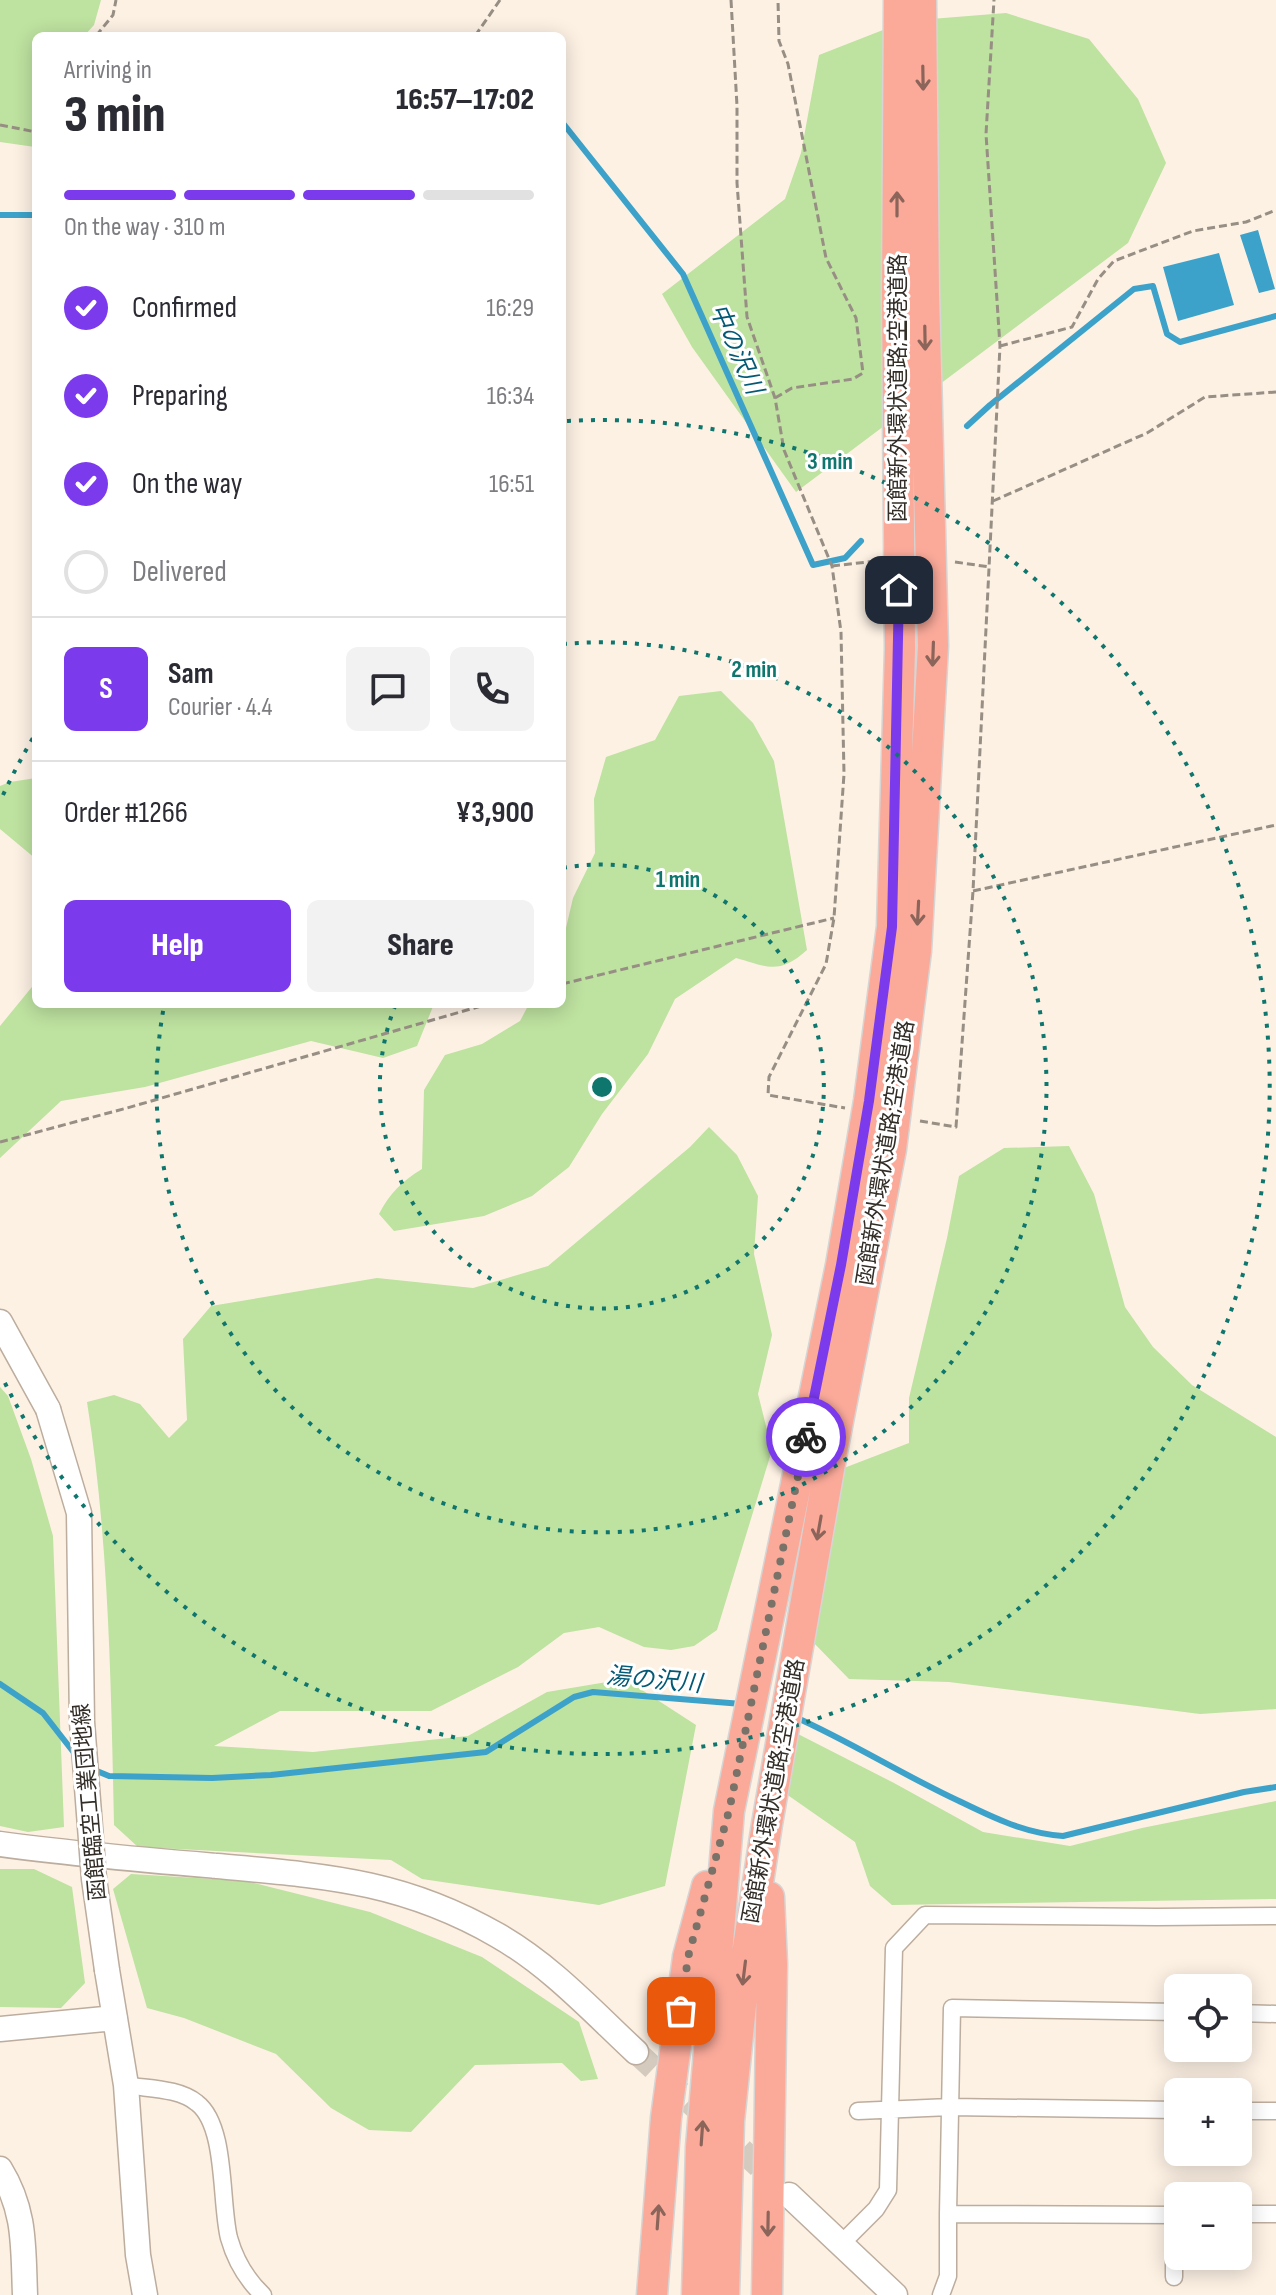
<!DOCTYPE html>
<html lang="en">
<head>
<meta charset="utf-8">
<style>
  body { margin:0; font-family:"Sofia Sans Condensed","Noto Sans JP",sans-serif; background:#f2f2f3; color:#2b2b33; height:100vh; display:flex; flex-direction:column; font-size:30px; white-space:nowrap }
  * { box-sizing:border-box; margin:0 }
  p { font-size:26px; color:#7c7c81 }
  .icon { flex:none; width:44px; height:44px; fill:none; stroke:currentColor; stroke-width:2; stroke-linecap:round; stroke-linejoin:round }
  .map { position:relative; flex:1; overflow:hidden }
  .sheet { position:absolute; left:32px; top:32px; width:534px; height:976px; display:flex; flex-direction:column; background:#fff; border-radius:12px; box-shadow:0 4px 20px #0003 }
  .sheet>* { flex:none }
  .fabs { position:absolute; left:1164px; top:1974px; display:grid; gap:16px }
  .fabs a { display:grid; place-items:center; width:88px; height:88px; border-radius:12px; background:#fff; box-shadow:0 4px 20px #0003; font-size:40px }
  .pin { position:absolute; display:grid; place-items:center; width:68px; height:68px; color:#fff; margin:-34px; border-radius:16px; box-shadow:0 4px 12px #0006 }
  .courier { position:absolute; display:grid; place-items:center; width:80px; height:80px; margin:-40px; border:6px solid #7c3aed; border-radius:50%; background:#fff; color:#222; box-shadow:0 2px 10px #0007 }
  .headline em { font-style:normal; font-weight:800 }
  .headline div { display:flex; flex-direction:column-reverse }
  .headline { display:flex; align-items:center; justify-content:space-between; height:136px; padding:0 32px }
  h1 { font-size:52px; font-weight:800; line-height:60px }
  .bar { display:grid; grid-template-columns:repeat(4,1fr); gap:12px 8px; align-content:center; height:96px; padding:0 32px }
  .bar i { height:10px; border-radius:6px; background:#e1e1e2 }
  .bar .active { background:#7c3aed }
  .bar p { grid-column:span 4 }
  .line { display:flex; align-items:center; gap:20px; padding:0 32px; border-top:2px solid #e1e1e2 }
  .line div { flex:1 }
  .round { display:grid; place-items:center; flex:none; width:84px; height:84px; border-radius:12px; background:#f2f2f3 }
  ol { padding:0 32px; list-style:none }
  li { display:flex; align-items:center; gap:24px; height:88px }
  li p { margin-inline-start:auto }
  li .icon { padding:8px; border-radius:50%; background:#7c3aed; color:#fff; stroke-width:4 }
  li:last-child { color:#7c7c81 }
  li i { width:44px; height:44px; border:4px solid #e1e1e2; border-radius:50% }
  .cta { display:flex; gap:16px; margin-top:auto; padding:16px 32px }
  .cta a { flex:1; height:92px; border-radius:12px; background:#7c3aed; color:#fff; font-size:32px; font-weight:800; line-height:92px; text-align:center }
  .cta a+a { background:#f2f2f3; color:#2b2b33 }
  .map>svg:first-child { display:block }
  .green { fill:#bee2a0 }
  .water { fill:#3da2ca }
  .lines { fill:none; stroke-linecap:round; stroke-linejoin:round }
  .stream { stroke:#3da2ca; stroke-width:6 }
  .secondary-tunnel { stroke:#d4cabe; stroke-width:24; stroke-dasharray:24 12; stroke-linecap:butt }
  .street-casing { stroke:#bcad9e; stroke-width:19 }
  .secondary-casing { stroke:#bcad9e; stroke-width:27 }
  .highway-casing { stroke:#d6d5d4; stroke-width:33 }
  .path { stroke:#978e84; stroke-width:3; stroke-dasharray:8 4; stroke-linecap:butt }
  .street { stroke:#fff; stroke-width:16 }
  .secondary { stroke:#fff; stroke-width:24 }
  .highway { stroke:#fbaa9a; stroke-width:30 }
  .secondary-bridge-casing { stroke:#bcad9e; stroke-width:27; stroke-linecap:butt }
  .secondary-bridge { stroke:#fff; stroke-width:24 }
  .oneway { stroke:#8c655a }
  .done { stroke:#797268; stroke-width:8; stroke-dasharray:0 14.4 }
  .route { stroke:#7c3aed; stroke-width:10 }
  .ring { fill:none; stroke:#0f766e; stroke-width:4; stroke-dasharray:4 8 }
  .labels { text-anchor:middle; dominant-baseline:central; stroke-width:6; stroke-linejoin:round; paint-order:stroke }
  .street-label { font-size:22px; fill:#322d26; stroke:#fff }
  .water-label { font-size:24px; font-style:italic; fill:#045975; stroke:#fff }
  .centre { fill:#0f766e; stroke:#fff; stroke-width:4 }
  .ring-label { font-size:24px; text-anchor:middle; font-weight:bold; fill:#0f766e; stroke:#fff; stroke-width:6; stroke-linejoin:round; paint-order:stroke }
</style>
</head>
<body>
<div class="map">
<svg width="1276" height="2295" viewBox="0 0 1276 2295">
  <rect width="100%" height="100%" fill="#fdf1e4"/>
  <path class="green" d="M0,0h101l-7,25 -10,11h-48l-1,111 -35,-5z
    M1006,13l83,26 49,60 28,64 -38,80 -332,249 -104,-145 -30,-53 123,-95 16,-46 18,-98 87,-34z
    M721,691l32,32 21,38 33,189c-28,25 -39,17 -71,8l-61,41 -27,55 -46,60 -33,53 -37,29 -48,20 -90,15 -15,-17c11,-21 23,-33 43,-45l2,-79 21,-35 37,-11 38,-23 9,-17h33v-59l11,-47 22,-45 -1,-54 12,-42 49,-17 24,-44z
    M36,778v81l-36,-30v-43l10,-4z
    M36,982v22h398l-17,42 -34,12 -72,-17 -166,46 -84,14 -61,57v-132z
    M709,1127l28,28 21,41 -4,58 18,81 -14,59 14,56 -55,180 -23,16 -23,4 -27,-3 -45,-20 -35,6 -46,34 -87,44h-151l-66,35 99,6 155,-16 79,-44 78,-13 71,46 -31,161 -66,19 -177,-26 -31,-19 -253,-13 -24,-22c-3,-141 -5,-284 -27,-423l27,-7 26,9 29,34 18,-18 -4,-81 28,-33 166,-28 96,10 75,-22 142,-119z
    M1069,1146l25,48 31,113 28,40 39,38 84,52v272l-76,5 -251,-32 -100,-3 -39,-40 34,-171 65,-25v-45l38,-160 12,-62 45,-28z
    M0,1387l8,9 23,63 22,77 11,291 -36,5 -28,-6z
    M798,1734l96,49 89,49 87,14 72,-18 134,-27v98l-384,6 -22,-19 -15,-44 -76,-53z
    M0,1869h34l38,18 13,96 -24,25 -61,-1z
    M131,1874l115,7 124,31 112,45 97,65 19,57 -17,2 -19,-18 -87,2 -64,67 -42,-2 -38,-22 -55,-54 -92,-36 -37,-10 -34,-119z"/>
  <path class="water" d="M1258,230l17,59 -16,4 -19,-58z
    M1219,253l15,52 -56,16 -15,-54z"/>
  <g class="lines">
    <path class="stream" d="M562,122l121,152 130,291 32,-7 16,-17
      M0,215h36
      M967,426l23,-21 144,-116 19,-3 14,48 13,8 96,-26
      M0,1684l43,29 32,41
      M795,1717c56,25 108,58 164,84 35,17 65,32 104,35l181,-44 32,-5
      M92,1769l17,7 103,2 59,-3 215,-23 88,-55 19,-5 149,12"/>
    <path class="secondary-tunnel" d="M636,2052l140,130"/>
    <g class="street-casing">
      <path id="street" d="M1238,2013l38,1
        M126,2085c22,4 53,3 71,18 30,23 23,99 32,135 6,21 18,42 34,57
        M858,2111l92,-4 228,3
        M1238,2111h38
        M948,2214l4,-206 226,4
        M1238,2214h38
        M1174,2215v62
        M841,2244l35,-35 12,-19 6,-242 31,-33 232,2 119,-1
        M941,2295l7,-19v-62l230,1"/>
    </g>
    <g class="secondary-casing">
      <path id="secondary" d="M0,1322l48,87
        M0,1844c72,10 145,16 217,22 107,10 184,14 280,69 53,30 95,76 139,117
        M107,1970l19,115 12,170 7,40
        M0,2029l115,-11
        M0,2169c26,42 23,78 25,126
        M789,2195l106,100"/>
    </g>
    <g class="highway-casing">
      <path id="highway" d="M652,2295l14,-177 22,-161 19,-71
        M697,2295l4,-148 28,-336 112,-546 28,-164 23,-174 8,-278 -3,-354 2,-295
        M724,2295l5,-174 16,-154 22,-143 65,-372 59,-303 25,-198 17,-305 -9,-353 -3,-293
        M767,2295l5,-331 -3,-67"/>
    </g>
    <path class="path" d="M731,0l6,106v77l10,134 28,81 9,52 48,116 9,66 3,142 -10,144 -8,46 -57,113 -1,18 77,13
      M96,36l17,-21 3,-15
      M475,36l25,-36
      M0,125l36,7
      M1000,346l72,-19 26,-48 16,-18 79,-30 53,-9 30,-12
      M775,398l17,-10 61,-9 10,-6 -7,-55 -30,-60 -38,-194 -9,-23 -1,-41
      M993,501l154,-68 58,-36 71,-5
      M955,562l35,5
      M832,566l44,-5
      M973,891l303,-66
      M562,984l272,-66
      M920,1121l36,6 17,-236 27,-545 -14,-212 8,-134
      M0,1142l127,-34 361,-104"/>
    <use href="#street" class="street"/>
    <use href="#secondary" class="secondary"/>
    <use href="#highway" class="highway"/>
    <g class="secondary-bridge-casing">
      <path id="secondary-bridge" d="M48,1409l31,104 3,209 12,157 13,91"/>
    </g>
    <use href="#secondary-bridge" class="secondary-bridge"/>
  </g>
  <defs><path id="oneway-shaft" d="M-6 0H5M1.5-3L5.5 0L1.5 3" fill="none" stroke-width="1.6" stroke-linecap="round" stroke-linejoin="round" transform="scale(2)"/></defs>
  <g class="oneway">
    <use href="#oneway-shaft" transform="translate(923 78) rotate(89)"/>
    <use href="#oneway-shaft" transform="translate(897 204) rotate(-90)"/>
    <use href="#oneway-shaft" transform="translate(925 338) rotate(89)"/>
    <use href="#oneway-shaft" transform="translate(933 654) rotate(92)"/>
    <use href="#oneway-shaft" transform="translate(918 913) rotate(93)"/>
    <use href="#oneway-shaft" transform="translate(819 1528) rotate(100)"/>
    <use href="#oneway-shaft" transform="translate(744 1973) rotate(97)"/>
    <use href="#oneway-shaft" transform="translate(702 2133) rotate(-86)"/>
    <use href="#oneway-shaft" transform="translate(658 2217) rotate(-86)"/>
    <use href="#oneway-shaft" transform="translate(768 2224) rotate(91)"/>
  </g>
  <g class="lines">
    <path class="done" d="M681,2011l7,-54 41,-146 77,-374"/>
    <path class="route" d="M806,1437l35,-172 28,-164 23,-174 7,-337"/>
  </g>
  <g class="ring">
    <path d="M563 868A222 222 0 1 1 395 1006"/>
    <path d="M563 644A445 445 0 1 1 164 1006"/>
    <path d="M3 795A667 667 0 0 1 33 738M567 421A667 667 0 1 1 3 1379"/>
  </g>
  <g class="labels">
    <g class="street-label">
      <text transform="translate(898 388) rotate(-90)">函館新外環状道路;空港道路</text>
      <text transform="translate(886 1153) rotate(-81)">函館新外環状道路;空港道路</text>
      <text transform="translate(774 1791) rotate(-80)">函館新外環状道路;空港道路</text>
      <text transform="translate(90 1802) rotate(-95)">函館臨空工業団地線</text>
    </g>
    <g class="water-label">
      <text transform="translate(736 349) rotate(66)">中の沢川</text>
      <text transform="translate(654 1680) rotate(5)">湯の沢川</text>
    </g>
  </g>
  <circle cx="602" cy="1087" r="12" class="centre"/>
  <g class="ring-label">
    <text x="830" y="469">3 min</text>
    <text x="754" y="677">2 min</text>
    <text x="678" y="887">1 min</text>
  </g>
</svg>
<div class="fabs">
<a><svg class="icon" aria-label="locate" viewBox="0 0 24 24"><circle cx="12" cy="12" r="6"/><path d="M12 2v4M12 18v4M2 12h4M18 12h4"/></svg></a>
<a>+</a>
<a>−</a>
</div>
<div class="pin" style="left:681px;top:2011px;background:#ea580c"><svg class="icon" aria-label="bag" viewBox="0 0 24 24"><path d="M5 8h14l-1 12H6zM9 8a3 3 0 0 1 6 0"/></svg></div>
<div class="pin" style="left:899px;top:590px;background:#1f2937"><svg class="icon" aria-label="home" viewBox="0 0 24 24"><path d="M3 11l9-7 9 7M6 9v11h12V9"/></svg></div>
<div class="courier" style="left:806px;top:1437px"><svg class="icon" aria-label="bike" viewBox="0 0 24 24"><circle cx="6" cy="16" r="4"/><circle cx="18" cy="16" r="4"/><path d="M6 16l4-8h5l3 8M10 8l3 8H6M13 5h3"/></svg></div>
<section class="sheet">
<div class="headline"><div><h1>3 min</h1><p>Arriving in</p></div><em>16:57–17:02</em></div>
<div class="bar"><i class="active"></i><i class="active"></i><i class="active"></i><i></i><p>On the way · 310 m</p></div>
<ol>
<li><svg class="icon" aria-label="check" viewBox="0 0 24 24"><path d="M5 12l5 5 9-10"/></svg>Confirmed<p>16:29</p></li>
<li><svg class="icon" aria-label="check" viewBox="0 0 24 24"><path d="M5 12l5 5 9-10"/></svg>Preparing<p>16:34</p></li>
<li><svg class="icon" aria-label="check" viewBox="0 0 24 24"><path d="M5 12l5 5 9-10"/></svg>On the way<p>16:51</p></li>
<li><i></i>Delivered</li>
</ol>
<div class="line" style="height:144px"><b class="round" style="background:#7c3aed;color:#fff">S</b><div><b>Sam</b><p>Courier · 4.4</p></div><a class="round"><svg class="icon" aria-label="chat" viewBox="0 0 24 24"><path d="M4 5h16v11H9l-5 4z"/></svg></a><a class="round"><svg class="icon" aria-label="phone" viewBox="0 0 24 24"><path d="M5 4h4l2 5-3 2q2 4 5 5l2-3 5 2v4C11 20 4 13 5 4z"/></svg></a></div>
<div class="line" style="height:104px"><div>Order #1266</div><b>¥3,900</b></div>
<div class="cta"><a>Help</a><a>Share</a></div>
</section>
</div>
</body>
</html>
